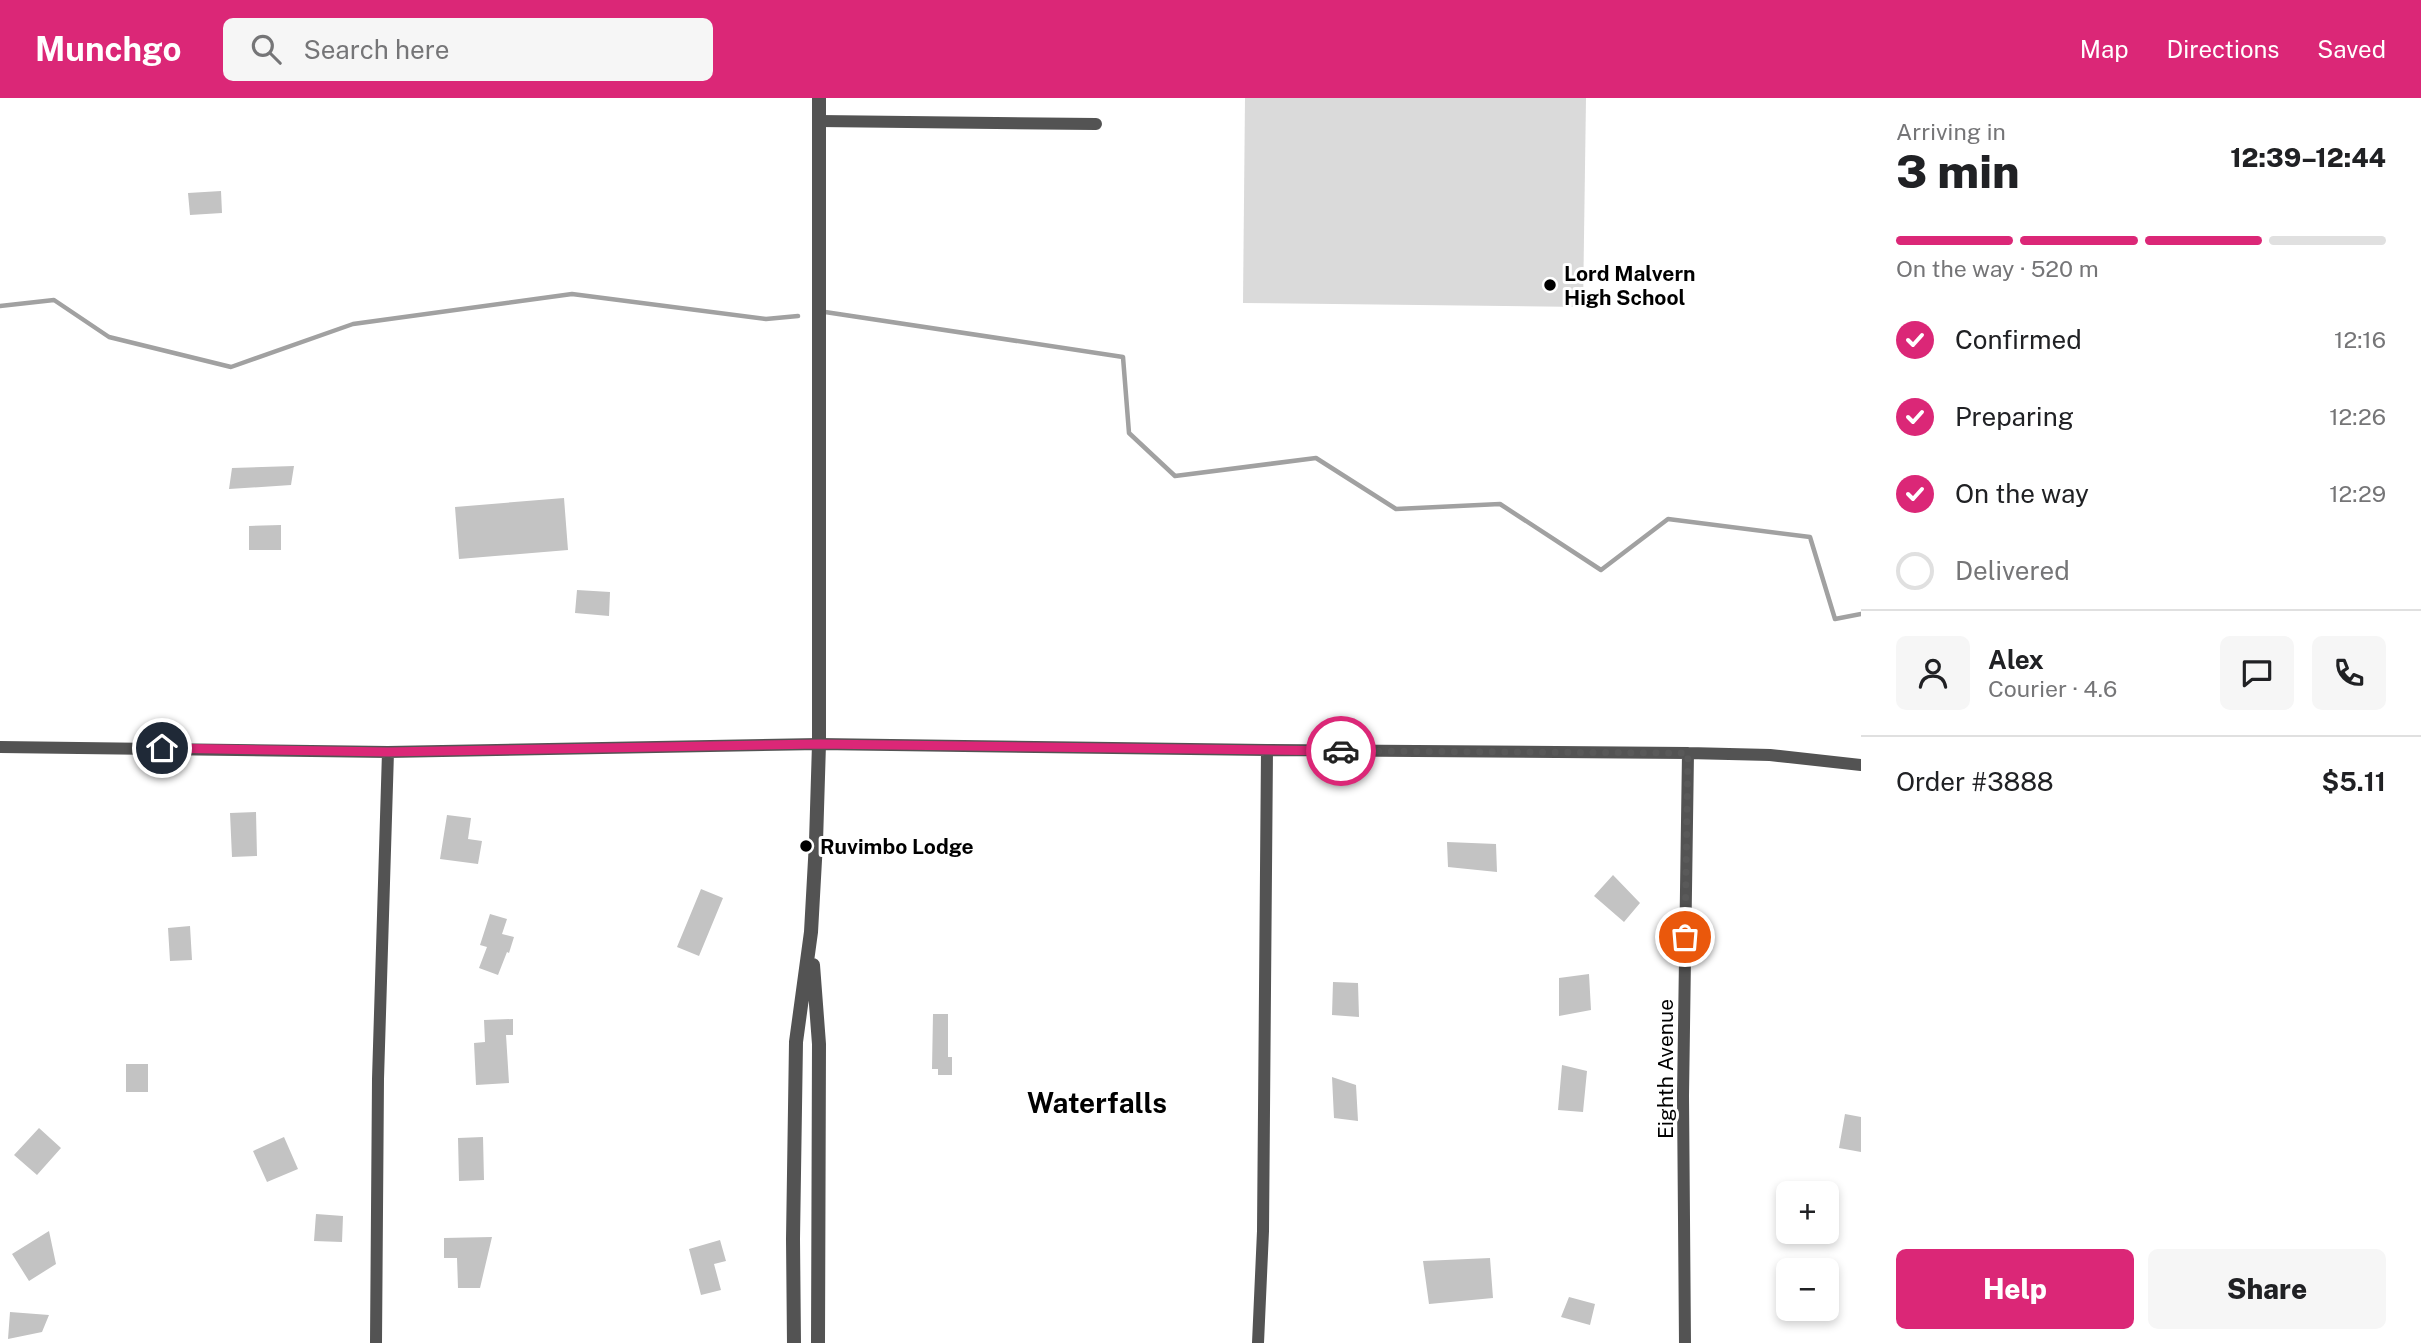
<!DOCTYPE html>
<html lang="en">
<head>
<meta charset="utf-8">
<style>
  body { margin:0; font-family:"Public Sans",sans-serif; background:#f6f6f6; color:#202124; height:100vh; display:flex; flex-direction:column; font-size:26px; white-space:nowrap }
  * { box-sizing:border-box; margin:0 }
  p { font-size:23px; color:#757577 }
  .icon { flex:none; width:38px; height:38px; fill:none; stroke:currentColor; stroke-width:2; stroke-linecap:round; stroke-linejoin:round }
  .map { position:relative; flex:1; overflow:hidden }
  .sheet { display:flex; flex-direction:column; background:#fff; width:560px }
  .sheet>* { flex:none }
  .fabs { position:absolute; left:1776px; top:1083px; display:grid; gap:14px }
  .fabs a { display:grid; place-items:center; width:63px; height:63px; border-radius:10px; background:#fff; box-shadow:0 4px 10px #0003; font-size:35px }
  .pin { position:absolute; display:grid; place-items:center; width:60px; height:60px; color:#fff; margin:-30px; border:4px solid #fff; border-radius:50%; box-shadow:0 2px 7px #0007 }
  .courier { position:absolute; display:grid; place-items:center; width:70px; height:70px; margin:-35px; border:5px solid #db2777; border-radius:50%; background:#fff; color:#222; box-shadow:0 2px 9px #0007 }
  .overview em { font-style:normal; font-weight:800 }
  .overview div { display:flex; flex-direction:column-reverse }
  .overview { display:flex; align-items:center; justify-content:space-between; height:119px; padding:0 35px }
  h1 { font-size:46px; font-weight:800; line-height:52px }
  .bar { display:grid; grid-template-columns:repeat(4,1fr); gap:10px 7px; align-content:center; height:84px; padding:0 35px }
  .bar i { height:9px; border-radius:5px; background:#e0e0e0 }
  .bar .current { background:#db2777 }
  .bar p { grid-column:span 4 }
  .line { display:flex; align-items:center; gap:18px; padding:0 35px; border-top:2px solid #e0e0e0 }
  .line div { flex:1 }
  .round { display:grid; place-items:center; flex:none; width:74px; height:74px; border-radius:10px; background:#f6f6f6 }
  ol { padding:0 35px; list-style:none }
  li { display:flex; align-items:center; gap:21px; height:77px }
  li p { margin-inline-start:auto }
  li .icon { padding:7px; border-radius:50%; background:#db2777; color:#fff; stroke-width:4 }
  li:last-child { color:#757577 }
  li i { width:38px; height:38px; border:4px solid #e0e0e0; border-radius:50% }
  .cta { display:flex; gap:14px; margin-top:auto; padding:14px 35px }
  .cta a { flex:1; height:80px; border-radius:10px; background:#db2777; color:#fff; font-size:28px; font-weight:800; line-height:80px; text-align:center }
  .cta a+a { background:#f6f6f6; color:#202124 }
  header { display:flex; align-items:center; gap:42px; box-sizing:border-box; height:98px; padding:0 35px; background:#db2777; color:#fff }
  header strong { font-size:33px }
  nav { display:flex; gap:38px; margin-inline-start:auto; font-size:24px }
  .search { width:490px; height:63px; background:#f6f6f6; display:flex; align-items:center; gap:18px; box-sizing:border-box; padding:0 24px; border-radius:10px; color:#757577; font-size:26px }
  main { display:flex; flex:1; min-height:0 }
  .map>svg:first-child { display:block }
  .green { fill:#dadada }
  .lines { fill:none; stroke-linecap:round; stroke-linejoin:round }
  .stream { stroke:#a1a1a1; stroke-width:4.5 }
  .building { fill:#c3c3c3 }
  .minor { stroke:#535353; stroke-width:12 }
  .tertiary { stroke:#535353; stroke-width:14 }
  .done { stroke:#595959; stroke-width:7; stroke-dasharray:0 12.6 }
  .route { stroke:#db2777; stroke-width:9 }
  .poi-dot { fill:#000; stroke:#fff; stroke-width:2.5 }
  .labels { text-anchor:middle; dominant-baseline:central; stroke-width:6; stroke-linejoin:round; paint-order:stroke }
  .poi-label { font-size:21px; font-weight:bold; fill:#000; stroke:#fff; text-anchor:start }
  .street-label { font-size:21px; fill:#000; stroke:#fff }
  .district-label { font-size:28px; font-weight:bold; fill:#000; stroke:#fff }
</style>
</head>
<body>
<header>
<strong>Munchgo</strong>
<div class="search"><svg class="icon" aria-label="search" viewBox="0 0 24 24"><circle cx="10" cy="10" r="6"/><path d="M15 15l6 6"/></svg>Search here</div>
<nav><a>Map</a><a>Directions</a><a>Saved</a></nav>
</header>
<main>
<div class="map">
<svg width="1861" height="1245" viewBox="0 0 1861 1245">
  <rect width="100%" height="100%" fill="#fff"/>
  <path class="green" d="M1245,0h341l-3,209 -340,-4z"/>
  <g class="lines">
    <path class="stream" d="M0,208l54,-6 55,37 122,30 122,-43 219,-30 194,25 32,-3
      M825,214l298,45 6,76 46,43 141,-18 80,51 104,-5 101,66 67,-51 142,18 25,82 26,-5"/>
  </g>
  <path class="building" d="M221,93l1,22 -32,2 -2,-22z
    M294,368l-3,19 -62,4 3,-21z
    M564,400l4,52 -109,9 -4,-52z
    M281,427v25h-32v-24z
    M577,492l33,2 -1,24 -34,-3z
    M256,714l1,44 -25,1 -2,-44z
    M447,717l24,3 -3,21 14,2 -4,23 -38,-5z
    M1447,744l49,2 1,28 -49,-5z
    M1613,777l27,28 -16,19 -30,-26z
    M701,791l22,9 -24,58 -22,-9z
    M490,816l17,5 -5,15 12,3 -5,16 -2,-1 -9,23 -19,-7 8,-21 -7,-2z
    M190,828l2,34 -22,1 -2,-33z
    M1589,876l2,36 -32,6v-38z
    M1333,884l25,1 1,34 -27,-2z
    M933,916h15v43h4v18h-14v-6h-6z
    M513,921v16h-7l3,48 -33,2 -2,-42 11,-1 -1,-22z
    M126,966h22v28h-22z
    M1562,967l25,6 -4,41 -25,-2z
    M1332,979l24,8 2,36 -24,-3z
    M1845,1016l16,3v35l-22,-4z
    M39,1030l22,20 -24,27 -23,-20z
    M284,1039l14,32 -31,13 -14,-31z
    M483,1039l1,43 -25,1 -1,-43z
    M316,1116l27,2 -1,26 -28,-1z
    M49,1133l7,33 -27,17 -17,-27z
    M492,1139l-12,51h-22l-1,-30h-13v-20z
    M720,1142l6,21 -12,3 7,26 -20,5 -12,-46z
    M1490,1160l3,40 -64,6 -6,-43z
    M1569,1199l26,7 -5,21 -29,-8z
    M10,1214l39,3 -7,17 -34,7z"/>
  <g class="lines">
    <path class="minor" d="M819,23l277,3
      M0,649l388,5 431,-8 448,6 421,3 82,2 91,10
      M376,1245l2,-264 10,-327
      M1258,1245l5,-112 4,-481
      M1685,1245l-2,-247 5,-343"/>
    <path class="tertiary" d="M813,867l6,79 -1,299
      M794,1245l-1,-104 3,-197 15,-110 5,-90 3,-98v-646"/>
  </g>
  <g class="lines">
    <path class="done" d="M1341,653l347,2 -3,184"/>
    <path class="route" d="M162,650l226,4 431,-8 522,7"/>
  </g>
  <g class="poi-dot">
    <circle cx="1550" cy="187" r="7"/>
    <circle cx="806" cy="748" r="7"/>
  </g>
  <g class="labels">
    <g class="poi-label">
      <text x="1564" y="175">Lord Malvern<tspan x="1564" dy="24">High School</tspan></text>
      <text x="820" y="748">Ruvimbo Lodge</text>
    </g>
    <g class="street-label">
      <text transform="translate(1665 971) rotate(-90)">Eighth Avenue</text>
    </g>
    <g class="district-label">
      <text x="1097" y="1004">Waterfalls</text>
    </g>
  </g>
</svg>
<div class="fabs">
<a>+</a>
<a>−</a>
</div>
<div class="pin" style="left:1685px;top:839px;background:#ea580c"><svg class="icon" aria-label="bag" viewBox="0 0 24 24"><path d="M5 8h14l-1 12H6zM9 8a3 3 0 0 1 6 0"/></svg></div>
<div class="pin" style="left:162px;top:650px;background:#1f2937"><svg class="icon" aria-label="home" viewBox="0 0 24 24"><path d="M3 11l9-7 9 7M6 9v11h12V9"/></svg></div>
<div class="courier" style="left:1341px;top:653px"><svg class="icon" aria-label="car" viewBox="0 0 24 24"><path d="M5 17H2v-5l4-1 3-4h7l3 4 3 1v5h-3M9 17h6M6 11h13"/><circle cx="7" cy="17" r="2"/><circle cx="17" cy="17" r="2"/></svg></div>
</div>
<section class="sheet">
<div class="overview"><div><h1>3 min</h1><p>Arriving in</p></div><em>12:39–12:44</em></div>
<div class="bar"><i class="current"></i><i class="current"></i><i class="current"></i><i></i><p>On the way · 520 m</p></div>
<ol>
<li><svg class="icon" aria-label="check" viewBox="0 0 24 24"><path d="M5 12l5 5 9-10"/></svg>Confirmed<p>12:16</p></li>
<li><svg class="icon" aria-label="check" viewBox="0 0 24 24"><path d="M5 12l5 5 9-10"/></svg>Preparing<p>12:26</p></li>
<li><svg class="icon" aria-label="check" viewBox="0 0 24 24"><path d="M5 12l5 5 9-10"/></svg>On the way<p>12:29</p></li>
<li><i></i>Delivered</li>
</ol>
<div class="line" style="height:126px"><a class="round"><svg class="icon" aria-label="person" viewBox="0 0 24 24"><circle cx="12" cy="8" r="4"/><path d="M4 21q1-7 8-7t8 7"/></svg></a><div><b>Alex</b><p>Courier · 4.6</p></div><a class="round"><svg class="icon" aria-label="chat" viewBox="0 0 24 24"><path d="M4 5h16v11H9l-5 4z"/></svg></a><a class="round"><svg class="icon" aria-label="phone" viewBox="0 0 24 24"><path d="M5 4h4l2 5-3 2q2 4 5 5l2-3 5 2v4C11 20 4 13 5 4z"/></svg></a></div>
<div class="line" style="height:91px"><div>Order #3888</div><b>$5.11</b></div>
<div class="cta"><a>Help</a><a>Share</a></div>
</section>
</main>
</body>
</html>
